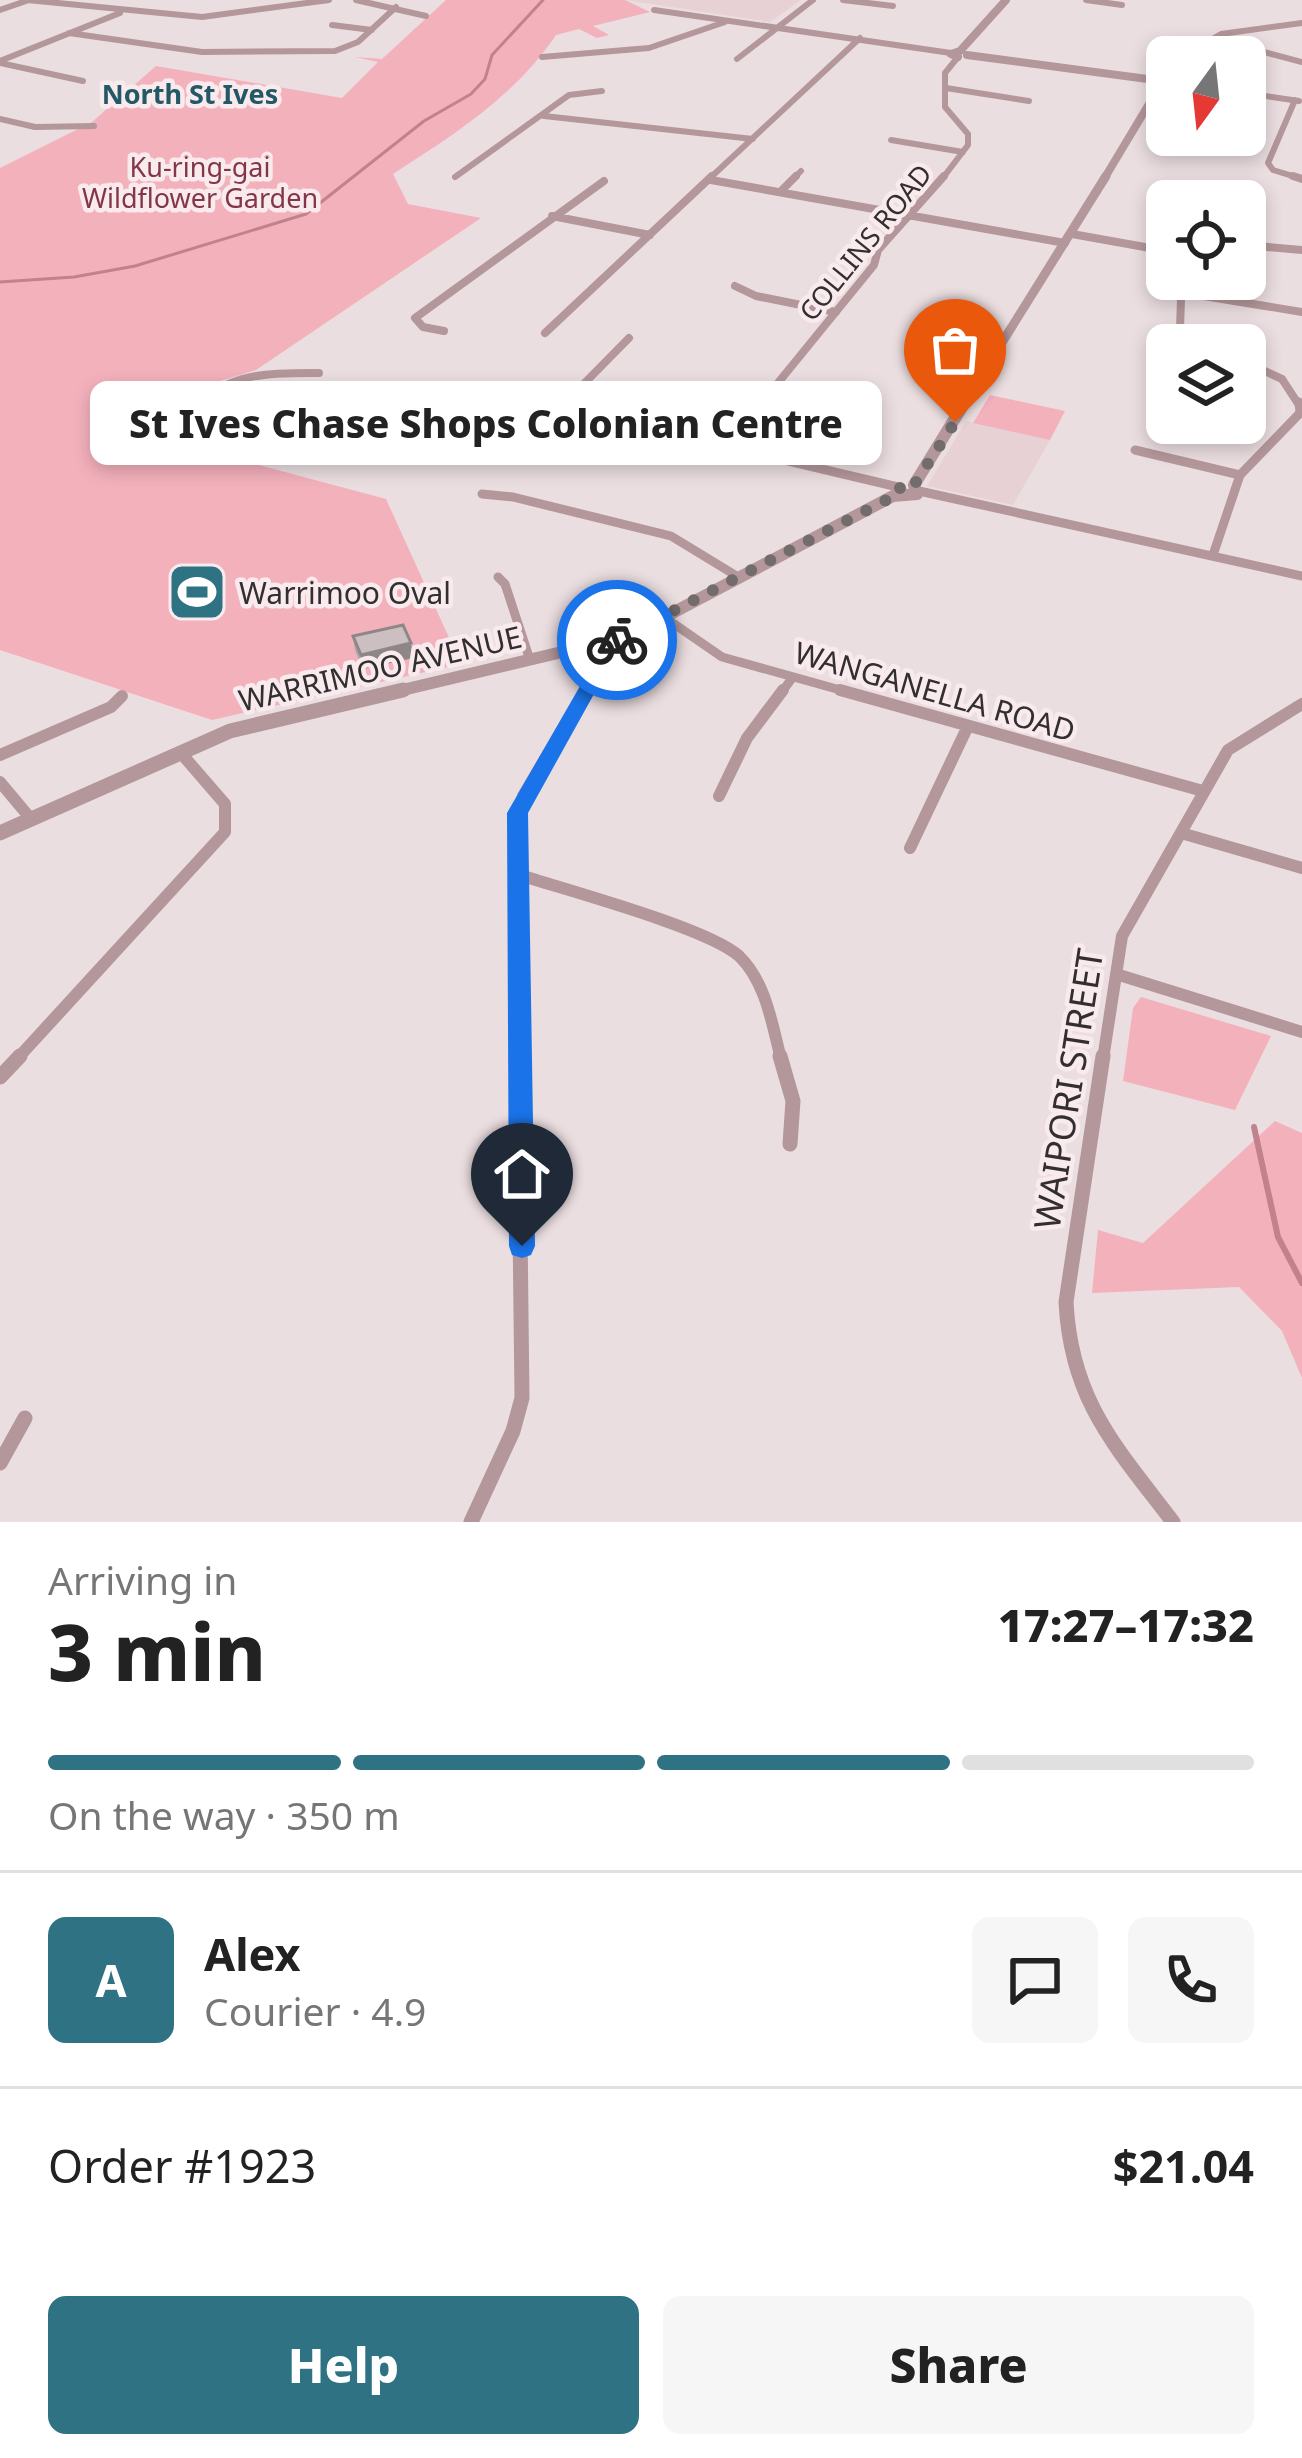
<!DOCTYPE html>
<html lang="en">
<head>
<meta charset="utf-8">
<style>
  body { margin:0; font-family:"Noto Sans",sans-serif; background:#f6f6f6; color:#222; height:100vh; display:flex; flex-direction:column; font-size:45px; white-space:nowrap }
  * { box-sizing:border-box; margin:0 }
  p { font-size:39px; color:#767676 }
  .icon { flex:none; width:66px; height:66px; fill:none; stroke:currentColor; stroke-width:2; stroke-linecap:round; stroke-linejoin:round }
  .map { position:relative; height:1522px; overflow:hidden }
  .panel { display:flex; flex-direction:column; background:#fff; flex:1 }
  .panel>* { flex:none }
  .needle { width:78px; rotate:195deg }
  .controls { position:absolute; left:1146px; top:36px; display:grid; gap:24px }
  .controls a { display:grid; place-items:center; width:120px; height:120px; border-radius:18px; background:#fff; box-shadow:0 6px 18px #0003; font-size:60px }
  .pin { position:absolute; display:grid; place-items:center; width:102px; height:102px; color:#fff; margin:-123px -51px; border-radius:50% 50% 50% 0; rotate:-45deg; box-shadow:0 0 12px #0007 }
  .pin .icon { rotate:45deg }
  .courier { position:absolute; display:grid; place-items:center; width:120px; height:120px; margin:-60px; border:9px solid #1a73e8; border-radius:50%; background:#fff; color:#222; box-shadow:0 3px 15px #0007 }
  .bubble { position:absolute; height:84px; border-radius:18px; background:#fff; box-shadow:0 6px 18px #0003; font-size:39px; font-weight:800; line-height:84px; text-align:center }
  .head em { font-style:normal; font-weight:800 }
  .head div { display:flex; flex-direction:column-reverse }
  .head { display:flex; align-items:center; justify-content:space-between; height:204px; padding:0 48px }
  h1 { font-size:78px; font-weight:800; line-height:90px }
  .bar { display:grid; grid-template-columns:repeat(4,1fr); gap:18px 12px; align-content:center; height:144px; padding:0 48px }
  .bar i { height:15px; border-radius:9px; background:#e0e0e0 }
  .bar .active { background:#2f7283 }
  .bar p { grid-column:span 4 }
  .line { display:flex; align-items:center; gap:30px; padding:0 48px; border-top:3px solid #e0e0e0 }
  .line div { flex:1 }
  .round { display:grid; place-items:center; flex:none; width:126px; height:126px; border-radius:18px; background:#f6f6f6 }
  .primary-button { display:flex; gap:24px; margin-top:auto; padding:24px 48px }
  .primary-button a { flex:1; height:138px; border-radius:18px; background:#2f7283; color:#fff; font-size:48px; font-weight:800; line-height:138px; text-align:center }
  .primary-button a+a { background:#f6f6f6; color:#222 }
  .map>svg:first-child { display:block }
  .built { fill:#e7d1d4 }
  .green { fill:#f3b1bc }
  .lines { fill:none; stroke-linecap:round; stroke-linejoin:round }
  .stream-far1 { stroke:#c1828d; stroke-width:3 }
  .stream { stroke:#c1828d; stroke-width:6 }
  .minor-far4 { stroke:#b4979b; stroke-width:6 }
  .minor-far3 { stroke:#b4979b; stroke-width:8 }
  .minor-far2 { stroke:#b4979b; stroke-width:9 }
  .minor-far1 { stroke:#b4979b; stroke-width:12 }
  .minor { stroke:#b4979b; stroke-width:15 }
  .tertiary-far3 { stroke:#b4979b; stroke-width:8 }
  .tertiary-far2 { stroke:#b4979b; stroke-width:9 }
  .tertiary-far1 { stroke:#b4979b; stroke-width:12 }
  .tertiary { stroke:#b4979b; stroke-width:15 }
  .wall { fill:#afa4a6 }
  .shaded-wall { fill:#8f8687 }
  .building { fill:#ccbfc1; stroke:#8f8687; stroke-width:3 }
  .route { fill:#1a73e8 }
  .done { stroke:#736c6d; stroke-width:12; stroke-dasharray:0 21.6 }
  .labels { text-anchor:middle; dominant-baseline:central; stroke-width:9; stroke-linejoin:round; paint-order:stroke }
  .far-neighbourhood-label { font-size:27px; font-weight:bold; fill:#235866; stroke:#f9ebed }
  .far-park-label { font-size:27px; fill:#843649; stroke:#f9ebed }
  .far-street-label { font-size:27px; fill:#332e2f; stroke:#f9ebed }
  .poi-label { font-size:30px; fill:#332e2f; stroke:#f9ebed; text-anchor:start }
  .street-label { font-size:30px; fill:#332e2f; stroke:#f9ebed }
  .near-street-label { font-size:36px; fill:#332e2f; stroke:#f9ebed }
</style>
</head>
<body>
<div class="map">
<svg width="1302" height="1522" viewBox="0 0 1302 1522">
  <rect width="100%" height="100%" fill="#ebdee0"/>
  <path class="built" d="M625,0h176l-31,22z
    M966,421l84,19 -37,65 -86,-19z"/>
  <path class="green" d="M446,0h179l25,12 -57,14 16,9 -12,3 -18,-9 -23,6c-42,62 -101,99 -163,139l15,30 73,14 -225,152 -39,12 -28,16 -6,27 35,29 168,45 75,165 -249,56 -212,-70v-482l92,-46 64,-56 186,32 36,-36 -23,-5 27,2z
    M990,395l75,16 -15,29 -77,-17z
    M1141,997l130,39 -36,74 -112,-29 10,-73z
    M1275,1121l27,12v245l-20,-47 -43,-44 -147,6 6,-63 45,13z"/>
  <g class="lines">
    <path class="stream-far1" d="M0,282l74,-5 61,-11 171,-52 118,-93 47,-27 14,-15 7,-24 51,-55"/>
    <path class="stream" d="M1254,1127l24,110 24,46"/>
    <path class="minor-far4" d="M27,0l175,17 127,-17
      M356,0l70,16
      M843,0l50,6
      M1086,0l36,5
      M0,10l29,-10
      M654,10l297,43
      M332,25l40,5
      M69,33l133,19 133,-1 23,-9 38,-35
      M1218,40l84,22
      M542,57l107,-9 76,-26
      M1181,57l40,-23 81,-11
      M737,59l76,-59
      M0,61l120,-48
      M0,63l83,18
      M946,88l83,13
      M1245,93l54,8
      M1295,100l-27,63 5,7 29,9
      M544,116l209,23
      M0,119l35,8 59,-1
      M891,140l72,12
      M455,177l114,-82 33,-4
      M709,179l151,-141
      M793,179l8,-8
      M942,179l26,-34v-11l-23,-27v-34l13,-16"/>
    <path class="minor-far3" d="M1293,176l9,3
      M711,180l354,63
      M780,192l16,-16
      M552,216l98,19
      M1072,234l95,17
      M1245,245l57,5
      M1153,248l14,26
      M1171,279l10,20 -1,30 17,16
      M735,286l21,10 80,16
      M1179,292l123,20
      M444,331l-21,-4 -8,-9 189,-137
      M545,333l167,-157
      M1158,355l9,-3
      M1245,362l37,17 17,26
      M200,405c28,-34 78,-32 119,-32
      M488,405l36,-6 27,6
      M563,405l66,-67
      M760,405l114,-140 4,-15 66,-74"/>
    <path class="minor-far2" d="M202,402l-5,11c8,62 182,29 223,18 27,-8 52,-21 79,-29
      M538,402l360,85
      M562,406l4,-4
      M729,444l34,-42
      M1135,450l105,25
      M919,491l383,85
      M482,494l31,3 158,39 69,42
      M1213,555l27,-80 60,-62 -1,-11
      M498,577l7,7 25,76
      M664,617l58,40 129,36
      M585,693l15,-26 4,-23
      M781,693l12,-16"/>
    <path class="minor-far1" d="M840,690l363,101
      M0,755l111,-48 11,-11
      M0,782l31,37
      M719,796l28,-58 36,-48
      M1181,833l121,35
      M910,848l58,-122
      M520,875c46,15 188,53 219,81 27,26 33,68 42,103
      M1116,974l186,58
      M17,1059l208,-227v-28l-45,-52
      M518,1059l-2,-232 7,-31 63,-106
      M1103,1059l19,-123 106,-186 74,-46"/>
    <path class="minor" d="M780,1056l13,45 -3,43
      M1103,1056l-37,246c5,99 50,145 107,220
      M0,1077l20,-21
      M0,1463l25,-45
      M471,1522l42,-91 9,-33 -4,-342"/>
    <path class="tertiary-far3" d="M967,55l188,25
      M958,57l-7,-3 9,-3 46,-51
      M1104,179l57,-95 -6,-4 12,-1"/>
    <path class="tertiary-far2" d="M963,405l143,-229"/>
    <path class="tertiary-far1" d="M914,485l51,-83
      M390,693l239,-57 264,-140 24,-2 -3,-9"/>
    <path class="tertiary" d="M0,833l230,-102 173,-41"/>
  </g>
  <path class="wall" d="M353,636l60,22 -50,11 -8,-19z"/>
  <path class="shaded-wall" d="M411,643l2,15 -50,11 -2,-14z"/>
  <path class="building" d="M403,625l8,18 -50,12 -8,-19z"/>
  <path class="route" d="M617,634l8,6 -13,8 -3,19 -81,146 7,433 -4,9 -9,3 -10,-3 -3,-9 -2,-433 84,-146 4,-23z"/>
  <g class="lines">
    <path class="done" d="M617,640l283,-147v-9l14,1 41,-63"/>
  </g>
  <defs>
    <g id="stadium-square" transform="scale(3)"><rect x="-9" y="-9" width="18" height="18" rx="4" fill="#2f7283" stroke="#f9ebed"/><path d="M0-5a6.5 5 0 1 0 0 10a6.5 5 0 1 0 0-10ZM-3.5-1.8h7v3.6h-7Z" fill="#fff"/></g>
  </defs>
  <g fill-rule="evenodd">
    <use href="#stadium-square" x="197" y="592"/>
  </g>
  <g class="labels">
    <g class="far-neighbourhood-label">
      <text x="190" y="93">North St Ives</text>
    </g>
    <g class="far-park-label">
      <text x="200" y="166">Ku-ring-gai<tspan x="200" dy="31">Wildflower Garden</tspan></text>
    </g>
    <g class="far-street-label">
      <text transform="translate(865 242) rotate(-51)">COLLINS ROAD</text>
    </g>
    <g class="poi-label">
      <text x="239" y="592">Warrimoo Oval</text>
    </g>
    <g class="street-label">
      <text transform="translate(380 668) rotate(-13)">WARRIMOO AVENUE</text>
      <text transform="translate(935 691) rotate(16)">WANGANELLA ROAD</text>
    </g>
    <g class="near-street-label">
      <text transform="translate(1068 1089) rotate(-81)">WAIPORI STREET</text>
    </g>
  </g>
</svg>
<div class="controls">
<a><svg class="needle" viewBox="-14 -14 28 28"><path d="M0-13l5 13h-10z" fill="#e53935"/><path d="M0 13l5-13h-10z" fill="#767676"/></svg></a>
<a><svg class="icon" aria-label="locate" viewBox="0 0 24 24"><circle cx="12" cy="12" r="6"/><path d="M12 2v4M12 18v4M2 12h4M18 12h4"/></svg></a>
<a><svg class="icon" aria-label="layers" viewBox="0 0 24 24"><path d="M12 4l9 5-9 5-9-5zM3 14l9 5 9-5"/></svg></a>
</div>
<div class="pin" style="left:955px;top:422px;background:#ea580c"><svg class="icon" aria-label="bag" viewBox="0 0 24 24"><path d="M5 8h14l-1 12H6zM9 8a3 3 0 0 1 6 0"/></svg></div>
<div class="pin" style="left:522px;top:1246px;background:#1f2937"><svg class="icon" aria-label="home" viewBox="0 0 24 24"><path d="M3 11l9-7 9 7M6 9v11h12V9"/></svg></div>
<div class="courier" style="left:617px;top:640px"><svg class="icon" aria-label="bike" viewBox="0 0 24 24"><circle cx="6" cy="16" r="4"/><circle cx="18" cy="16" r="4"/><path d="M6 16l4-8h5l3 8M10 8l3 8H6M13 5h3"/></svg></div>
<div class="bubble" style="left:90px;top:381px;width:792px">St Ives Chase Shops Colonian Centre</div>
</div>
<section class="panel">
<div class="head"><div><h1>3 min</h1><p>Arriving in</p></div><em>17:27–17:32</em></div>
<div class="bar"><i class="active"></i><i class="active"></i><i class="active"></i><i></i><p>On the way · 350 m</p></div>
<div class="line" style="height:216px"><b class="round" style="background:#2f7283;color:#fff">A</b><div><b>Alex</b><p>Courier · 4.9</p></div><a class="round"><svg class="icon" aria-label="chat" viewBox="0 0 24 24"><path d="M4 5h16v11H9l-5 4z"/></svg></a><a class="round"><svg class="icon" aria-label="phone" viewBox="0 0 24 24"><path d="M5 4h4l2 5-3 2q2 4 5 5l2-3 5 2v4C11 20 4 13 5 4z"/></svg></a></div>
<div class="line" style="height:156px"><div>Order #1923</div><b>$21.04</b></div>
<div class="primary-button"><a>Help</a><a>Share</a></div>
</section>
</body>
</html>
